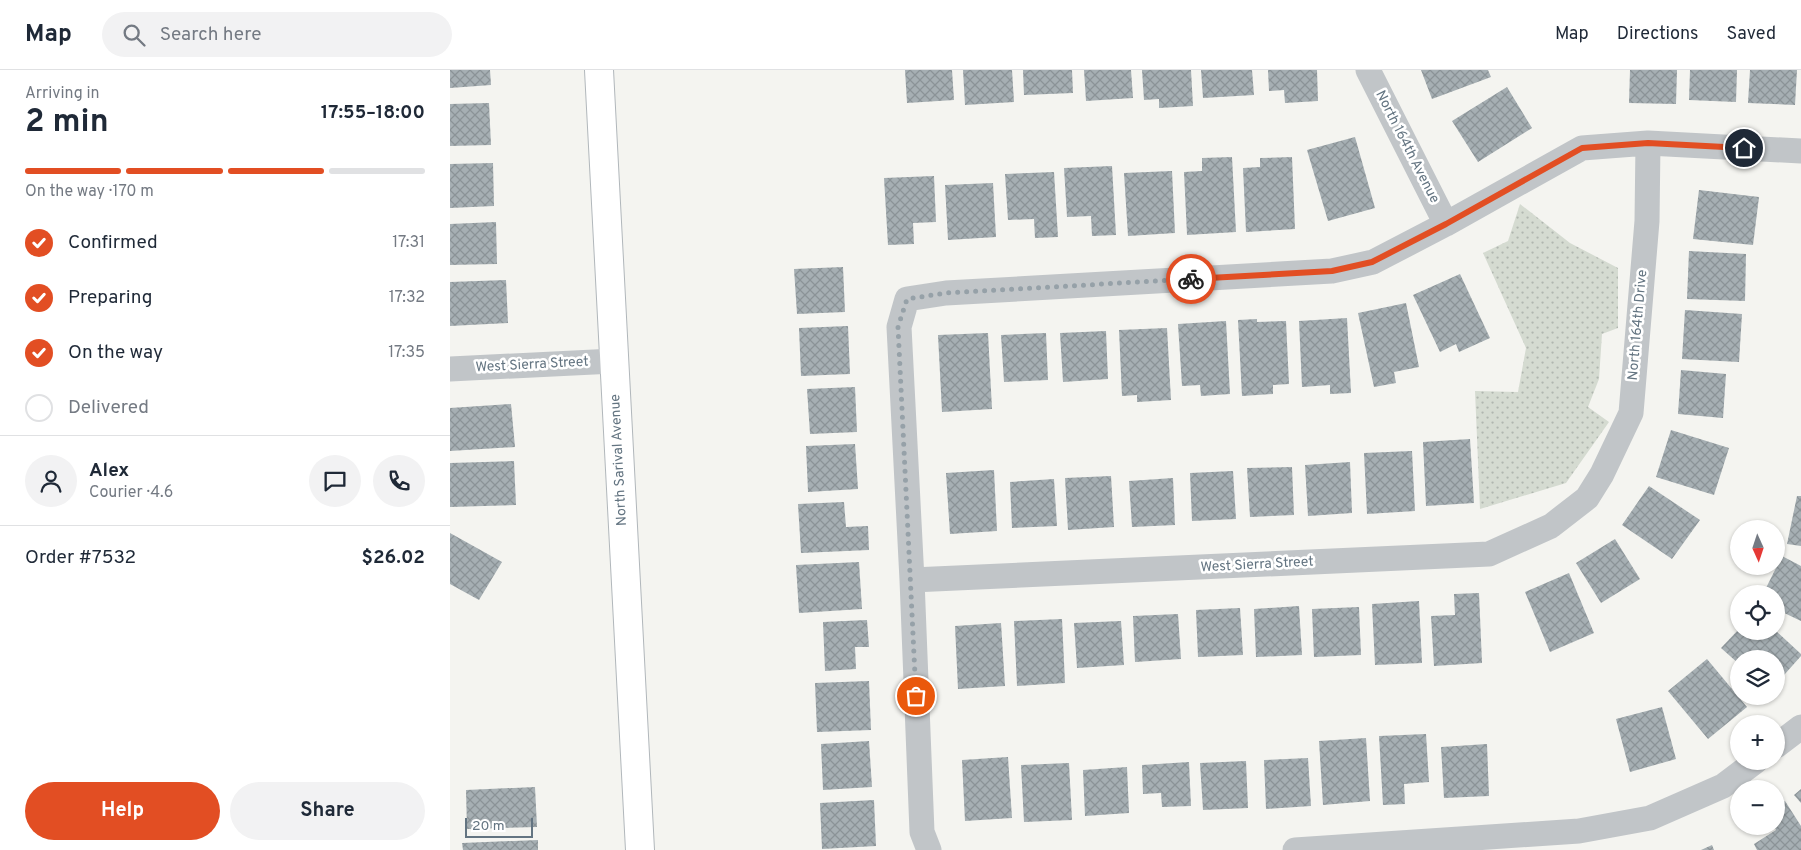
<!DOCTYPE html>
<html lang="en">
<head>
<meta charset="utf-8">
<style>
  body { margin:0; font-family:Overpass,sans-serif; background:#f2f2f3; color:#1f2937; height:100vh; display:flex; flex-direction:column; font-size:19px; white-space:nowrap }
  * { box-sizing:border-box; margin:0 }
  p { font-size:16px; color:#747a83 }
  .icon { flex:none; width:28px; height:28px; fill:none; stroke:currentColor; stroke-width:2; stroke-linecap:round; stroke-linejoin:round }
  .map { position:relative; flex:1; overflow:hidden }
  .panel { display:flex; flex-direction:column; background:#fff; width:450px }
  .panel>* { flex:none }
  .needle { width:32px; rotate:177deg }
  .tools { position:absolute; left:1280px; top:450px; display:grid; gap:10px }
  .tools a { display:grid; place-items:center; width:55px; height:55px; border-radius:50%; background:#fff; box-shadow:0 1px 4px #0004; font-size:25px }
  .scale { position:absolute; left:15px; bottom:12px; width:68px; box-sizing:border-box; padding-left:5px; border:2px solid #637481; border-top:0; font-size:14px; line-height:18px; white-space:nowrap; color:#637481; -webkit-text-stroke:4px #fff; paint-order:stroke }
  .pin { position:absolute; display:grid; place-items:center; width:42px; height:42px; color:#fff; margin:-21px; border:2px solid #fff; border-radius:50%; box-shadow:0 1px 5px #0007 }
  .courier { position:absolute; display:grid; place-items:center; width:50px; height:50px; margin:-25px; border:4px solid #e24e23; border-radius:50%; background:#fff; color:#222; box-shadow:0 1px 6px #0007 }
  .headline em { font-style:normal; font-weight:700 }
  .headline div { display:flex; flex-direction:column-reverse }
  .headline { display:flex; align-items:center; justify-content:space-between; height:85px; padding:0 25px }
  h1 { font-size:32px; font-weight:700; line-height:38px }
  .bar { display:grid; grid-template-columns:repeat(4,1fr); gap:8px 5px; align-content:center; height:60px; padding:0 25px }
  .bar i { height:6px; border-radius:4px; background:#e0e1e3 }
  .bar .selected { background:#e24e23 }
  .bar p { grid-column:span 4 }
  .line { display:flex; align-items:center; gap:12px; padding:0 25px; border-top:1px solid #e0e1e3 }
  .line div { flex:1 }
  .round { display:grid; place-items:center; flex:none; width:52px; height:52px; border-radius:26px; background:#f2f2f3 }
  ol { padding:0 25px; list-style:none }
  li { display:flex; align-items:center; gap:15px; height:55px }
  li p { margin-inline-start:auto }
  li .icon { padding:5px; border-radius:50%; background:#e24e23; color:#fff; stroke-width:4 }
  li:last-child { color:#747a83 }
  li i { width:28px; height:28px; border:2px solid #e0e1e3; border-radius:50% }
  .button { display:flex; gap:10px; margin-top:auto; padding:10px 25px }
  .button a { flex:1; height:58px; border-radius:30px; background:#e24e23; color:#fff; font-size:20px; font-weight:700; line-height:58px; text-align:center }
  .button a+a { background:#f2f2f3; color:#1f2937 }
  header { display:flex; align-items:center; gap:30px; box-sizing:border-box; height:70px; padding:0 25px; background:#fff; border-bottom:1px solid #e0e1e3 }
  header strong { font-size:24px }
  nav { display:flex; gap:28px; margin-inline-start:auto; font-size:18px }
  .search { width:350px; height:45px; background:#f2f2f3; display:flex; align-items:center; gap:12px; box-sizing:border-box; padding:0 18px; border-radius:28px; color:#747a83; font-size:19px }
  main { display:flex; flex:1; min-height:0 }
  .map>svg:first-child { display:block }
  .park { fill:url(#park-dots) }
  .building { fill:url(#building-cross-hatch) }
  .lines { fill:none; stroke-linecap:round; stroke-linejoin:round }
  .secondary-casing { stroke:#b1b7bb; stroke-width:30 }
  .street { stroke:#c1c5c8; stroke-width:25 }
  .secondary { stroke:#fff; stroke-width:28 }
  .done { stroke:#96a1a8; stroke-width:5; stroke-dasharray:0 9 }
  .route { stroke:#e24e23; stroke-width:6 }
  .labels { text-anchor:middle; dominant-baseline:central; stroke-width:5; stroke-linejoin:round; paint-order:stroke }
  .street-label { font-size:14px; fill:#637481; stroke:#fff }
</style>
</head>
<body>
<header>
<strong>Map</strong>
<div class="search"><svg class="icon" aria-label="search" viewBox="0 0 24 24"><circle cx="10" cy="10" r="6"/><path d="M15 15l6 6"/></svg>Search here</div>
<nav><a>Map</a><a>Directions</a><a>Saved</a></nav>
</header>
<main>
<section class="panel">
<div class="headline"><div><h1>2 min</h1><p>Arriving in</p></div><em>17:55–18:00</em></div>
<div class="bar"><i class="selected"></i><i class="selected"></i><i class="selected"></i><i></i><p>On the way · 170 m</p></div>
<ol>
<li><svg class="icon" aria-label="check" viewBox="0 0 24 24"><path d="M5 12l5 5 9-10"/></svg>Confirmed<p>17:31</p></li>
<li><svg class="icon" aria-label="check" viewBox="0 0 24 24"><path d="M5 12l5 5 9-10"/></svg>Preparing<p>17:32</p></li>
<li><svg class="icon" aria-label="check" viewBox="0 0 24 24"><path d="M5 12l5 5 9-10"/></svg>On the way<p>17:35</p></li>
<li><i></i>Delivered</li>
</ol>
<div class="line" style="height:90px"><a class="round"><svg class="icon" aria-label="person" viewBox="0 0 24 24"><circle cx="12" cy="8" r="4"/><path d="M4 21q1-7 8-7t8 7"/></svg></a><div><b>Alex</b><p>Courier · 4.6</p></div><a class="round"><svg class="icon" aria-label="chat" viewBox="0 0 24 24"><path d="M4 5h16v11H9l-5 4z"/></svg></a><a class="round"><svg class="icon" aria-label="phone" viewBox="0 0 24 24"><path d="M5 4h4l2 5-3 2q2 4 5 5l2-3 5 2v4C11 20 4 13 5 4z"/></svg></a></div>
<div class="line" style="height:65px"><div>Order #7532</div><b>$26.02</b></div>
<div class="button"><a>Help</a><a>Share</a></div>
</section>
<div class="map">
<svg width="1351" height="780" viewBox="0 0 1351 780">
  <defs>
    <pattern id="park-dots" width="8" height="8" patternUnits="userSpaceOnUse" patternTransform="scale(1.25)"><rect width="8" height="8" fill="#d5dbd1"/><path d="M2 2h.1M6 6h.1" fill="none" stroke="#b0b6af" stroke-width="1.8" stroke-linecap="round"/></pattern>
    <pattern id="building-cross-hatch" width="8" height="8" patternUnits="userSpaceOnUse" patternTransform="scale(1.25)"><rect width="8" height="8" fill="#a6afb3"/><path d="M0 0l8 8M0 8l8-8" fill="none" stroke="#8b9397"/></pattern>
  </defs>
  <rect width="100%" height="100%" fill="#f4f4f0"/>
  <path class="park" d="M1070,134l50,39 48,25v60l-16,6 -3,45 -11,28 21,15 -43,61 -86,26 -5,-118 43,1 8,-44 -43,-95 25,-12z"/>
  <path class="building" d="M0,0h40l1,15 -41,3z
    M455,0h47l2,30 -47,3z
    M513,0h49l2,32 -49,3z
    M573,0h49l1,23 -49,2z
    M634,0h47l2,28 -47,3z
    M692,0h49l2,36 -34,2v-9l-15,1z
    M751,0h51l2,25 -51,3z
    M818,0h49l1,31 -33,2 -1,-13 -15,1z
    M971,0h67l3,7 -59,22z
    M1180,0h47l-1,34 -47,-1z
    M1240,0h47l-1,32 -47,-2z
    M1300,0h47l-2,35 -47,-2z
    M1057,17l25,41 -54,34 -26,-41z
    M39,33l2,42 -41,1v-42z
    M905,67l20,71 -47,13 -21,-71z
    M782,87l4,75 -49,3 -3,-63 18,-1v-13z
    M842,87l3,72 -49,3 -3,-64 17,-1v-9z
    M43,93l1,43 -44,2v-44z
    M662,96l4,69 -24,1 -1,-20 -24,1 -3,-49z
    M722,101l3,62 -47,3 -4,-63z
    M604,102l4,65 -23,1 -1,-19 -26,1 -3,-46z
    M484,106l2,46 -23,1 1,21 -26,1 -4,-67z
    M543,113l3,54 -48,3 -3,-55z
    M1249,120l60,7 -6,48 -60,-6z
    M46,152l1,42 -47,1v-41z
    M1239,181l57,3 -1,47 -58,-2z
    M393,197l2,45 -48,2 -3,-45z
    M1010,204l30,64 -31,14 -3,-8 -16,8 -27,-57z
    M56,210l2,43 -58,3v-44z
    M956,233l13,64 -25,5 2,11 -22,4 -16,-74z
    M1235,240l57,4 -3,48 -57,-3z
    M897,248l4,75 -21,1v-9l-28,2 -3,-66z
    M807,249v3l29,-1 3,63 -16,1v9l-31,2 -4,-76z
    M776,251l4,73 -29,2 -1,-11 -18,1 -4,-62z
    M398,256l2,48 -49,2 -2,-48z
    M717,258l4,72 -34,2v-7l-15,1 -3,-66z
    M656,261l2,48 -45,3 -3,-49z
    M538,263l4,76 -50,3 -4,-77z
    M596,263l2,47 -44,2 -3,-47z
    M1231,300l45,4 -3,44 -45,-4z
    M405,317l2,45 -47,2 -3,-45z
    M61,334l4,43 -65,4v-43z
    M1221,360l58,18 -15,47 -58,-18z
    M1020,369l4,64 -48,3 -3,-64z
    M405,374l3,45 -50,3 -2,-46z
    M962,381l3,60 -48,3 -3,-61z
    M64,391l2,44 -66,2v-44z
    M900,392l2,51 -44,3 -3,-51z
    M842,397l2,48 -44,2 -3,-49z
    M544,400l3,61 -47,3 -4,-61z
    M783,401l3,48 -44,2 -2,-48z
    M661,406l3,51 -46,3 -3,-52z
    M723,408l2,47 -43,2 -3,-46z
    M604,409l3,47 -45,2 -2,-46z
    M1199,416l51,34 -28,39 -50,-34z
    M1347,426h4v50l-14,-2z
    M394,432l2,25 22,-1 1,24 -68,3 -3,-49z
    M0,463l52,29 -23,38 -29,-16z
    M1165,469l25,40 -39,24 -25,-40z
    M1332,486l19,10v55l-25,-12v-15h-13z
    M409,492l3,47 -63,4 -3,-48z
    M1119,503l25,60 -44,19 -25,-60z
    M1029,523l3,70 -48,3 -3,-50 24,-1 -1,-21z
    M969,531l3,62 -47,2 -3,-61z
    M849,536l3,49 -46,2 -2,-48z
    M909,537l2,48 -47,2 -2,-48z
    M790,538l3,47 -45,2 -2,-47z
    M728,544l3,45 -46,3 -2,-46z
    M612,549l3,64 -48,3 -3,-65z
    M417,550l2,27h-14l1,22 -31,2 -2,-49z
    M671,551l3,44 -47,3 -3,-45z
    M551,553l4,63 -47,3 -3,-63z
    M1289,559v2h37l25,23v2l-25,28v-25h-37v5l-18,-16z
    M1257,589l40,48 -39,32 -40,-48z
    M419,611l2,49 -54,2 -2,-49z
    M1212,637l14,52 -46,13 -14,-53z
    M976,664l3,48 -25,2 1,20 -22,1 -4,-69z
    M916,668l4,63 -47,4 -4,-64z
    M419,671l3,46 -49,3 -2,-46z
    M1037,674l2,52 -45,2 -3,-51z
    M558,687l4,61 -47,3 -3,-61z
    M858,688l3,48 -45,3 -2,-49z
    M796,691l2,47 -45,2 -3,-47z
    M739,692l2,44 -29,1 -1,-14 -18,1 -1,-29z
    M619,693l3,57 -48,2 -3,-57z
    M677,697l2,46 -44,3 -2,-46z
    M85,717l2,40 -70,2 -1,-39z
    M1351,719v14l-7,-8z
    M424,730l2,46 -54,3 -2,-46z
    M1335,731l16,25v24h-44l-3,-6 22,-14 -2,-4h2v-20z
    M88,770v10h-75l-1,-7z
    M1262,775l2,5h-13z"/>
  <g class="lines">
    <g class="secondary-casing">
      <path id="secondary" d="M149,0l41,780"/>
    </g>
    <path class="street" d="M918,0l78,154
      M0,299l164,-8
      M462,510l577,-26 62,-28 36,-28 15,-24 29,-61 16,-192 1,-78
      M1326,676l25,-19
      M479,780l-7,-18 -10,-252 -13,-253 8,-28 39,-6 386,-22 41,-9 73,-38 136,-76 66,-5 153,8
      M845,780l284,-19 71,-13 73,-32 33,-25"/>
    <use href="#secondary" class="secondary"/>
  </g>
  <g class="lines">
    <path class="done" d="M466,626l-18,-369 9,-28 39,-6 245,-14"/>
    <path class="route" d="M741,209l141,-8 40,-9 74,-38 136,-76 66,-5 96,5"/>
  </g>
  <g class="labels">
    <g class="street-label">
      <text transform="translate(957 77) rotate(63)">North 164th Avenue</text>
      <text transform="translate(1188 255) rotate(-85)">North 164th Drive</text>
      <text transform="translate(82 295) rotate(-3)">West Sierra Street</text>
      <text transform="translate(169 390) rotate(-93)">North Sarival Avenue</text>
      <text transform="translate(807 495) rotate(-3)">West Sierra Street</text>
    </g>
  </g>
</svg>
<div class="tools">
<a><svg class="needle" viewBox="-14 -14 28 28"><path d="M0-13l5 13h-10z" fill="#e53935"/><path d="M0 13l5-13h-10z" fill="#747a83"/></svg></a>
<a><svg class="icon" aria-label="locate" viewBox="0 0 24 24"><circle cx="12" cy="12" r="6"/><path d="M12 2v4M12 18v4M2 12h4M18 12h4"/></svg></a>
<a><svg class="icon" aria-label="layers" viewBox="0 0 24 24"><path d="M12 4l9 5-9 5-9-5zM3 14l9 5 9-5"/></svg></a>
<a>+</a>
<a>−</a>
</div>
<div class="scale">20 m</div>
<div class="pin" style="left:466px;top:626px;background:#ea580c"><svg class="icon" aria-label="bag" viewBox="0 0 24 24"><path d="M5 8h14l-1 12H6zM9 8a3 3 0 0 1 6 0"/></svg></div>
<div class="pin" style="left:1294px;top:78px;background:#1f2937"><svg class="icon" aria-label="home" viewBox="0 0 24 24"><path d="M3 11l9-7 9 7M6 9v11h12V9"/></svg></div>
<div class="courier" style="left:741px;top:209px"><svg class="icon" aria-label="bike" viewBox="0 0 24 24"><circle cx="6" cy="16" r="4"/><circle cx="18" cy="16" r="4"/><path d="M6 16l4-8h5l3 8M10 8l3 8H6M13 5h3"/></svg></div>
</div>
</main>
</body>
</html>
